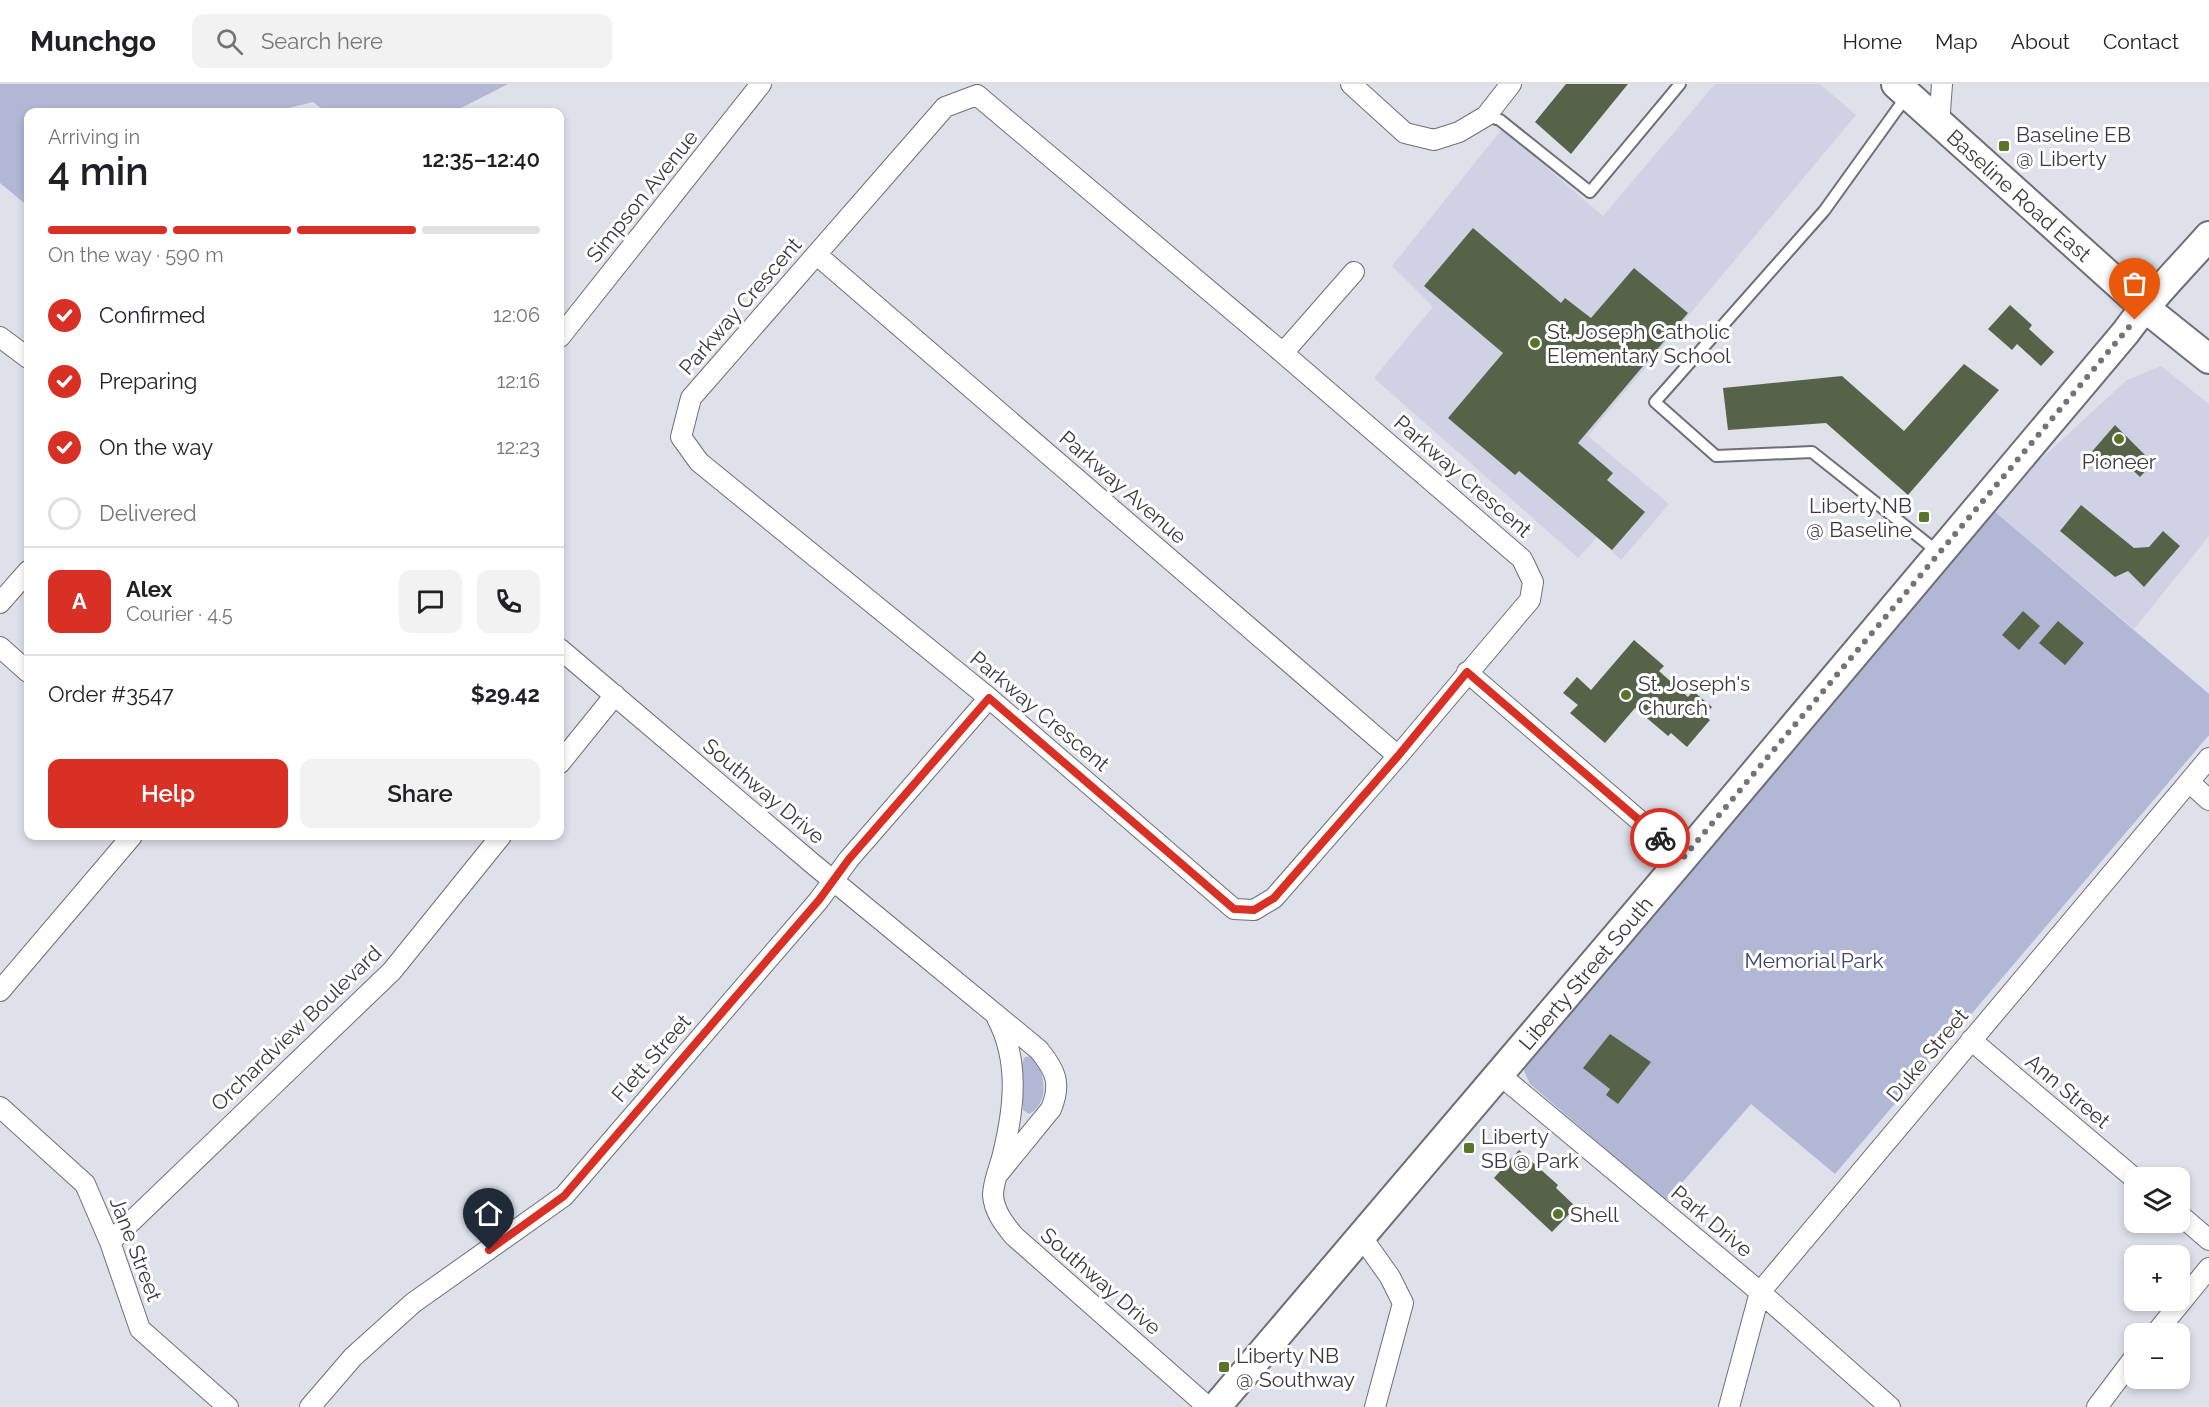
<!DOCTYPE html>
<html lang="en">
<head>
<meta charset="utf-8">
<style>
  body { margin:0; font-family:Raleway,sans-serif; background:#f2f2f2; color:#202124; height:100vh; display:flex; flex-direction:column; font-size:22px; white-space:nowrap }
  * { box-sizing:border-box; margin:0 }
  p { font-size:20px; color:#757577 }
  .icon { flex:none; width:33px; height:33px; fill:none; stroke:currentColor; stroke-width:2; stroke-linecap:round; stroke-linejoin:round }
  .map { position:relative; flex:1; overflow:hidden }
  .panel { position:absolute; left:24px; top:24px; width:540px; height:732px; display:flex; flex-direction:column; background:#fff; border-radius:12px; box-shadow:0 3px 9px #0003 }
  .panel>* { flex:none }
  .controls { position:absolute; left:2124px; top:1083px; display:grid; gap:12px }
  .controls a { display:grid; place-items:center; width:66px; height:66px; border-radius:12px; background:#fff; box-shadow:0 3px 9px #0003; font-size:30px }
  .pin { position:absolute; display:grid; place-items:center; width:51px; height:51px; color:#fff; margin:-62px -26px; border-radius:50% 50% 50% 0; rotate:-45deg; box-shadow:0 0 6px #0007 }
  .pin .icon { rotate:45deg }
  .courier { position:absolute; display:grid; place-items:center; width:60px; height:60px; margin:-30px; border:4px solid #d93025; border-radius:50%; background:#fff; color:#222; box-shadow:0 2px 8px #0007 }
  .headline em { font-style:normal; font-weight:600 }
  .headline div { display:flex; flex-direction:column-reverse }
  .headline { display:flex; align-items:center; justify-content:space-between; height:102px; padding:0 24px }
  h1 { font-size:39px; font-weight:600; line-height:45px }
  .bar { display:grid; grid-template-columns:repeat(4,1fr); gap:9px 6px; align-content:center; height:72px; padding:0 24px }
  .bar i { height:8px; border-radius:4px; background:#e0e0e0 }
  .bar .active { background:#d93025 }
  .bar p { grid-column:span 4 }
  .line { display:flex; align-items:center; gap:15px; padding:0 24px; border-top:2px solid #e0e0e0 }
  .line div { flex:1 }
  .round { display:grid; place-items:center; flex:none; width:63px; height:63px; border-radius:12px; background:#f2f2f2 }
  ol { padding:0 24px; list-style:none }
  li { display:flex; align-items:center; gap:18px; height:66px }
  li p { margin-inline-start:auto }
  li .icon { padding:6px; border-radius:50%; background:#d93025; color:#fff; stroke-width:4 }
  li:last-child { color:#757577 }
  li i { width:33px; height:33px; border:3px solid #e0e0e0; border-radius:50% }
  .primary-button { display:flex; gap:12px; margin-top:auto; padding:12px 24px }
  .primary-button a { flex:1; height:69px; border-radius:12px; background:#d93025; color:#fff; font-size:24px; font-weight:600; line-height:69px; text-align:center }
  .primary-button a+a { background:#f2f2f2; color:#202124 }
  header { display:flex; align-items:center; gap:36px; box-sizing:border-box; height:84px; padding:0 30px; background:#fff; border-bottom:2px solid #e0e0e0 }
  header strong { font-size:28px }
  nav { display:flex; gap:33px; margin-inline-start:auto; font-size:21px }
  .search { width:420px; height:54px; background:#f2f2f2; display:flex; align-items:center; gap:15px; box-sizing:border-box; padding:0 21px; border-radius:12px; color:#757577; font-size:22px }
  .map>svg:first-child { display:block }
  .built { fill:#cfd2e4 }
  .green { fill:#b2b7d6 }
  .building { fill:#576348 }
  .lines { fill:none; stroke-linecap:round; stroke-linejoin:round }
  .lane-casing { stroke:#6d6f78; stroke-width:14 }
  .street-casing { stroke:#6d6f78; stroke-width:22 }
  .secondary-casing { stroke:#6d6f78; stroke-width:32 }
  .lane { stroke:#fff; stroke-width:10 }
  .street { stroke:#fff; stroke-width:20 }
  .secondary { stroke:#fff; stroke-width:28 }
  .done { stroke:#73737a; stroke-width:6; stroke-dasharray:0 10.8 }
  .route { stroke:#d93025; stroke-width:8 }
  .poi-dot { fill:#58752a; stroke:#fff; stroke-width:2 }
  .labels { text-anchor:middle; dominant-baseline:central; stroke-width:6; stroke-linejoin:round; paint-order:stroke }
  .poi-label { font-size:21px; fill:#39393e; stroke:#fff; text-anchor:start }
  .street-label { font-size:21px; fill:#39393e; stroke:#fff }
  .park-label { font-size:21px; fill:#3c406c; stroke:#fff }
</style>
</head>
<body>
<header>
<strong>Munchgo</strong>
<div class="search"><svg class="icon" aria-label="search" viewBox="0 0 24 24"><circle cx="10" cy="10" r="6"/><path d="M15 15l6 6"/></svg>Search here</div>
<nav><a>Home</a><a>Map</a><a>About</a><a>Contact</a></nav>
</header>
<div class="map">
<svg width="2209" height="1323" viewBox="0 0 2209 1323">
  <rect width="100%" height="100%" fill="#dee0ea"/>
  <path class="built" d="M1715,0h105l36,31 -268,321 81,68 -48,56 -24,-23 -19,21 -204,-180 59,-71 -41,-41 110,-137 101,87z
    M2161,282l48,38v132l-75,93 -140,-118 22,-29 111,-102z"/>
  <path class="green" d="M0,0h508l-45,23 -5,5h-132l-13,-10 -41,10h-244v94l-28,-23z
    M1994,427l215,183v41l-374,439 -84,-70 -85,97 -136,-117 -6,-13 3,-10z
    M1032,972c13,16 19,46 -3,58l-6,-4 -1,-47 3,-6z"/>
  <path class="building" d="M1566,0h62l-57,70 -36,-32z
    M1473,144l88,75 4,-5 26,20 43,-50 54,45 -110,130 35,30 -6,7 38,32 -33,38 -93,-79 -4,4 -67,-57 55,-65 -79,-67z
    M2010,221l22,20 -3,4 25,23 -13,14 -24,-22 -5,6 -24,-21z
    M1964,280l35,26 -91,105 -82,-72 -98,7 -5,-42 119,-12 62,55z
    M2115,341l38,38 -13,14 -23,-22 -12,14 -16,-14z
    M2081,421l53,43 15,-1 14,-16 17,15 -36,41 -16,-16 -13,6 -55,-46z
    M2023,527l17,15 -21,24 -17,-15z
    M2058,537l26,22 -19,22 -26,-22z
    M1634,556l30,26 -5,5 29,26 5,-6 19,16 -8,8 6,5 -23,27 -16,-14 -3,3 -33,-28 -30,35 -35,-30 8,-8 -15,-12 14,-16 14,13z
    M1610,950l41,28 -33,42 -12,-9 4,-6 -27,-21z
    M1519,1066l39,35 -2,3 20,19 -24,25 -58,-54z"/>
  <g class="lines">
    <g class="lane-casing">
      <path id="lane" d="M1906,13l-82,114 -169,191 61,54 96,-4 126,100
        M1486,32l14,4 90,72 90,-108"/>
    </g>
    <g class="street-casing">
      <path id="street" d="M1351,0l54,49 29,7 25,-8 27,-16 25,-32
        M977,11l306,258 239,206 11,23 -3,18 -132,156 -124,142 -20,12 -20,-1 -245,-211 -290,-236 -18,-25 10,-39 254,-291z
        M1939,41l3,-41
        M817,171l581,501
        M0,253l28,21
        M560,253l201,-253
        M1283,269l71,-81
        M0,519l28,-32
        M0,563l28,25
        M560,565l253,215 226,186c16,20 23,33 12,59l-53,65
        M1467,588l216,186
        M560,679l55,-68
        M2189,698l20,18
        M0,907l132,-155
        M997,934c23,43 17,91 6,136 -3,13 -10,28 -10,41 1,16 11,29 21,41l194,171
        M1971,956l163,138
        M1500,991l260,217 130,115
        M0,1023l85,77 25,58 30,87 88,78
        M2180,1131l29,25
        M1361,1152l29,41 13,26 -28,104
        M110,1158l282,-271 109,-135
        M2155,1250l54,-66
        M310,1323l43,-50 60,-54 151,-107 255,-296 30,-41 140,-161
        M1729,1323l31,-115 449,-534
        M2097,1323l37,-49"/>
    </g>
    <g class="secondary-casing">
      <g id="secondary">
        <path id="s1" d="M1896,0l248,223 65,52"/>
        <path id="s2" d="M1216,1323l467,-549 443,-526c24,-34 55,-64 83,-96"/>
      </g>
    </g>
    <use href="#lane" class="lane"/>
    <use href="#street" class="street"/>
    <use href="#secondary" class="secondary"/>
  </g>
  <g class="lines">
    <path class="done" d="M1660,754l23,20 452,-538"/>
    <path class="route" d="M489,1166l75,-54 255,-296 30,-41 140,-161 245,211 20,1 20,-12 124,-142 69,-84 193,166"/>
  </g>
  <g class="poi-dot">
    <rect x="1998" y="56" width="12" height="12" rx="3"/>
    <circle cx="1535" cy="259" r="6"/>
    <circle cx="2119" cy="355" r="6"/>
    <rect x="1918" y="427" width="12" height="12" rx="3"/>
    <circle cx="1626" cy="611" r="6"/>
    <rect x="1463" y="1058" width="12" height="12" rx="3"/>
    <circle cx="1558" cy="1130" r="6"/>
    <rect x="1218" y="1277" width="12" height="12" rx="3"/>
  </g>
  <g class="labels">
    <g class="poi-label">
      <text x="2016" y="50">Baseline EB<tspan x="2016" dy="24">@ Liberty</tspan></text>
      <text x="1547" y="247">St. Joseph Catholic<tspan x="1547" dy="24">Elementary School</tspan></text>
      <text x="2119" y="377" text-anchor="middle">Pioneer</text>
      <text x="1912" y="421" text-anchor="end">Liberty NB<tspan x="1912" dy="24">@ Baseline</tspan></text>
      <text x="1638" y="599">St. Joseph's<tspan x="1638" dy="24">Church</tspan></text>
      <text x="1481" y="1052">Liberty<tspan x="1481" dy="24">SB @ Park</tspan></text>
      <text x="1570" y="1130">Shell</text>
      <text x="1236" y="1271">Liberty NB<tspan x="1236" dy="24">@ Southway</tspan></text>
    </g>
    <g class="street-label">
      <text transform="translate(642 112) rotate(-51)">Simpson Avenue</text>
      <text stroke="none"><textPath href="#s1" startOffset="166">Baseline Road East</textPath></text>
      <text transform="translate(740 222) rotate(-49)">Parkway Crescent</text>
      <text transform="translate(1463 392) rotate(41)">Parkway Crescent</text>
      <text transform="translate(1123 403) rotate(41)">Parkway Avenue</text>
      <text transform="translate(1040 627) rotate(40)">Parkway Crescent</text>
      <text transform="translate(764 707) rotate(40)">Southway Drive</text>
      <text stroke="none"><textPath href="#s2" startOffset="570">Liberty Street South</textPath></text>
      <text transform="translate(296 944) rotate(-44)">Orchardview Boulevard</text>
      <text transform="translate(1927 971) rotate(-50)">Duke Street</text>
      <text transform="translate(651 974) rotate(-49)">Flett Street</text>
      <text transform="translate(2068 1007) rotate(40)">Ann Street</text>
      <text transform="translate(1712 1137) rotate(40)">Park Drive</text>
      <text transform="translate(136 1165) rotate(69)">Jane Street</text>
      <text transform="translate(1101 1197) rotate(41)">Southway Drive</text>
    </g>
    <g class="park-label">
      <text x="1814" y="876">Memorial Park</text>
    </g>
  </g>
</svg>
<div class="controls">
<a><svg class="icon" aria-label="layers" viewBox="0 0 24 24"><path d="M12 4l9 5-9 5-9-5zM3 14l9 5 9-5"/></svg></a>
<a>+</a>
<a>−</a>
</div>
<div class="pin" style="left:2135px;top:236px;background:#ea580c"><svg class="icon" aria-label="bag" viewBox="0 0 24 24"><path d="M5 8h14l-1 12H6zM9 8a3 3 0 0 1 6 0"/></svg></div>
<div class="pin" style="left:489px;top:1166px;background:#1f2937"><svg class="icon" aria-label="home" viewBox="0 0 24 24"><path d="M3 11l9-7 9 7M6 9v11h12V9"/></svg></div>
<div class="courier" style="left:1660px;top:754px"><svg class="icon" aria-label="bike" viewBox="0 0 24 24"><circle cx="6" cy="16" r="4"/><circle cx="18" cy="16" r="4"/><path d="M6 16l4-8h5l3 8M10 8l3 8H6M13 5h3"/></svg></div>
<section class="panel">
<div class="headline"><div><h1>4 min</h1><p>Arriving in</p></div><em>12:35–12:40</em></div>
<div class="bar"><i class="active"></i><i class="active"></i><i class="active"></i><i></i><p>On the way · 590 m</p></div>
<ol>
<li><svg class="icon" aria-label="check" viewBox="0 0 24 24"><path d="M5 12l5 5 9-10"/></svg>Confirmed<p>12:06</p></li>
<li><svg class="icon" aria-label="check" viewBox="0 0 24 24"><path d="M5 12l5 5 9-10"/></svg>Preparing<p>12:16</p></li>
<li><svg class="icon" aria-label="check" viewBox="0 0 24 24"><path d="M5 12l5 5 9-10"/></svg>On the way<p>12:23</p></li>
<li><i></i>Delivered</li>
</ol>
<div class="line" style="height:108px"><b class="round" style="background:#d93025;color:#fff">A</b><div><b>Alex</b><p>Courier · 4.5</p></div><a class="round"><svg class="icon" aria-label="chat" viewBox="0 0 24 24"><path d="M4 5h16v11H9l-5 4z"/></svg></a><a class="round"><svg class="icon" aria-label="phone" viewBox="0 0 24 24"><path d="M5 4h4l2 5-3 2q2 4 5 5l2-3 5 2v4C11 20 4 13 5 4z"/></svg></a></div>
<div class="line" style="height:78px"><div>Order #3547</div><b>$29.42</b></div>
<div class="primary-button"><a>Help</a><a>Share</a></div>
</section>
</div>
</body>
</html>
